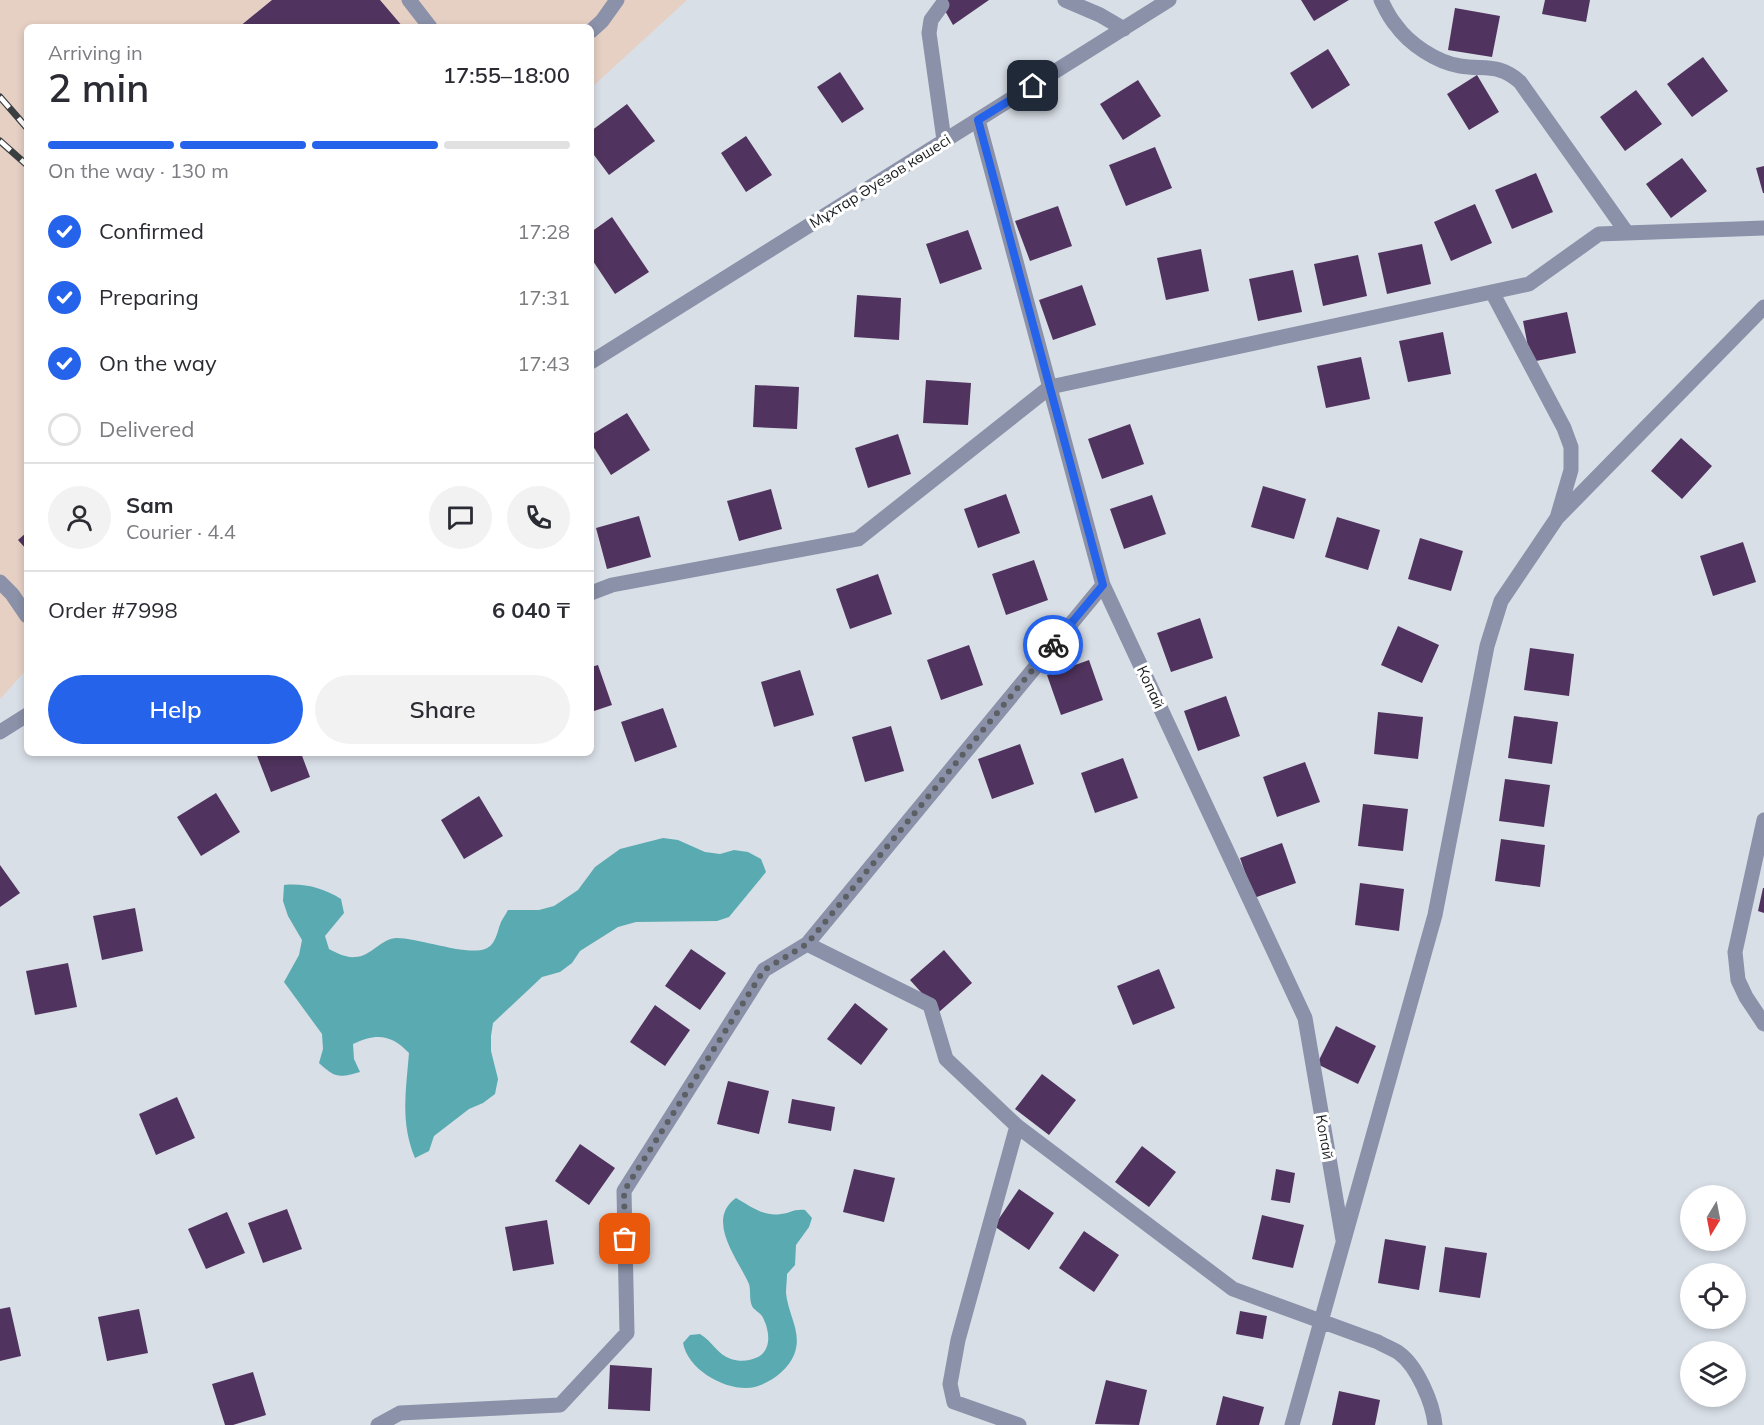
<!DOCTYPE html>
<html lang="en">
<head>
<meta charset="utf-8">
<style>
  body { margin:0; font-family:Mulish,sans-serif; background:#f2f2f3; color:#2b2b33; height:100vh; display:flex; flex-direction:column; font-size:22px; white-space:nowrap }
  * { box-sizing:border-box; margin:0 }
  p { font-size:20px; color:#7c7c81 }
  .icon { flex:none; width:33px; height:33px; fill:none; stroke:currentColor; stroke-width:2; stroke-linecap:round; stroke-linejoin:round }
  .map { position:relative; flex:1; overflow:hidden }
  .drawer { position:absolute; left:24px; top:24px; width:570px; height:732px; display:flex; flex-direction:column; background:#fff; border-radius:9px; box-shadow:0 3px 9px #0003 }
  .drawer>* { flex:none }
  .needle { width:39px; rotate:190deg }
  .fabs { position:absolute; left:1680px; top:1185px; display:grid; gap:12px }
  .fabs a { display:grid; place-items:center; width:66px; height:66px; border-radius:50%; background:#fff; box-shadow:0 3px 9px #0003; font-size:30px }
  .pin { position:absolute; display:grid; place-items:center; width:51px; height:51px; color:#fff; margin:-26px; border-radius:12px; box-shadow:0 3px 9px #0006 }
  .courier { position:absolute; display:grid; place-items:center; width:60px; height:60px; margin:-30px; border:4px solid #2563eb; border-radius:50%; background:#fff; color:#222; box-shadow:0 2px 8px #0007 }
  .summary em { font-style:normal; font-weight:600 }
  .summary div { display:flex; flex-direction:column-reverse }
  .summary { display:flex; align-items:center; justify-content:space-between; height:102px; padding:0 24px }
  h1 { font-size:39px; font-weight:600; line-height:45px }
  .bar { display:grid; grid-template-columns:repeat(4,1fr); gap:9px 6px; align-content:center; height:72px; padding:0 24px }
  .bar i { height:8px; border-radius:4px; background:#e1e1e2 }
  .bar .on { background:#2563eb }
  .bar p { grid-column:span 4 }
  .line { display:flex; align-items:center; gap:15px; padding:0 24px; border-top:2px solid #e1e1e2 }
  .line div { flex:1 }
  .round { display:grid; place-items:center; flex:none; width:63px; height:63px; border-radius:32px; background:#f2f2f3 }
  ol { padding:0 24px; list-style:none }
  li { display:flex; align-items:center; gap:18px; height:66px }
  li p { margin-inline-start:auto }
  li .icon { padding:6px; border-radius:50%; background:#2563eb; color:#fff; stroke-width:4 }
  li:last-child { color:#7c7c81 }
  li i { width:33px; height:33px; border:3px solid #e1e1e2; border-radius:50% }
  .cta { display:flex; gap:12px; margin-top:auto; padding:12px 24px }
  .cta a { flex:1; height:69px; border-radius:36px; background:#2563eb; color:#fff; font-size:24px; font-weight:600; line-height:69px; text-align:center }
  .cta a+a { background:#f2f2f3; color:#2b2b33 }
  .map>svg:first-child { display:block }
  .industrial { fill:#e6d0c4 }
  .water { fill:#5aaab1 }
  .building { fill:#50335e }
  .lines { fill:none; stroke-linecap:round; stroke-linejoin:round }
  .minor { stroke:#8a91a8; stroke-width:15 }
  .rail-casing { stroke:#3c3f42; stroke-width:7 }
  .rail { stroke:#fff; stroke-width:4.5; stroke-dasharray:14; stroke-linecap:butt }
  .done { stroke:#5c6064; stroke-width:6; stroke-dasharray:0 10.8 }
  .route { stroke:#2563eb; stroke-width:8 }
  .labels { text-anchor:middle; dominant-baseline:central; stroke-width:6; stroke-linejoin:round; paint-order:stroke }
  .street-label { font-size:15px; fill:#181b1d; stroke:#fff }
</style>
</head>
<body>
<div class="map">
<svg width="1764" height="1425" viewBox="0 0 1764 1425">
  <rect width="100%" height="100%" fill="#d9dfe7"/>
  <path class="industrial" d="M0,0h687l-96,88v-61h-564v642l-27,30z"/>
  <path class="water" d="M663,838l15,2 27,12 15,2 14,-4 14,2 13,7 5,13 -37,45 -12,4 -81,1 -18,5 -38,24 -8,12 -12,9 -18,5 -49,46 -2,13v15l7,28 -3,15 -12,9 -14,6 -35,27 -5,15 -14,7c-15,-36 -9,-68 -6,-105 -18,-19 -33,-20 -56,-9l1,15 6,13c-21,6 -25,6 -41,-9l4,-14 -1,-15 -38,-52 15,-27 3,-15 -14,-24 -5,-15 1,-16c21,-2 39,3 57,14l3,14 -19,23 4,13c8,4 17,9 26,8 16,0 26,-19 42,-19 22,0 69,18 88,11 11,-4 12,-17 16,-27 2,-4 5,-8 7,-12h31l15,-4 24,-16 17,-23 25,-18z
    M736,1198c14,8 28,19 45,16 11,-1 11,-5 24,-4l7,8 -3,9 -13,18 -1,20 -8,9c0,6 -1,13 -1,19 2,22 17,40 8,62 -7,17 -30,33 -48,33 -25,0 -58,-19 -63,-45l7,-8 10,-1c12,7 18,21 31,25 9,3 19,2 27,-2 15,-8 11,-29 4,-41 -3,-4 -8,-6 -10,-10 -3,-7 -1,-15 -3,-22 -11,-25 -44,-64 -13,-86z"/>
  <path class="building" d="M272,0h108l23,27h-164z
    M939,0h50l-36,25z
    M1301,0h48l-35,21z
    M1545,0h45l-4,22 -44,-8z
    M1455,8l45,8 -8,41 -44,-7z
    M1328,49l22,36 -38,24 -22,-36z
    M1703,57l25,34 -36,26 -25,-33z
    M840,72l24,37 -22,14 -25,-36z
    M1477,75l22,37 -30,18 -22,-36z
    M1138,80l23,36 -38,24 -23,-36z
    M1636,90l26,34 -37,27 -25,-34z
    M627,104l28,37 -46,34 -18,-24v-20z
    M746,136l26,39 -26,17 -25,-39z
    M1155,147l17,41 -46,18 -17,-41z
    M1682,158l25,33 -36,27 -25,-34z
    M1764,166v27h-1l-7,-25z
    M1536,173l17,39 -41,17 -17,-39z
    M1475,204l17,39 -41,18 -17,-39z
    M1058,206l14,40 -42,15 -15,-40z
    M612,217l37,55 -34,22 -24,-36v-26z
    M968,230l14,39 -42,15 -14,-40z
    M1422,244l9,40 -44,10 -9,-41z
    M1201,249l8,42 -43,9 -9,-42z
    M1358,255l9,41 -44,10 -9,-42z
    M1293,270l9,42 -44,9 -9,-42z
    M1082,285l14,40 -43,15 -14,-40z
    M857,295l44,3 -2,42 -45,-3z
    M1567,312l9,41 -45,9 -8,-41z
    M1443,332l8,42 -43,8 -9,-41z
    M1361,357l9,42 -44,9 -9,-42z
    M926,380l45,3 -3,42 -45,-2z
    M755,385l44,2 -2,42 -44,-2z
    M627,413l23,37 -39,25 -20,-32v-8z
    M1130,424l14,40 -42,15 -14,-40z
    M898,434l13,40 -43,14 -13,-40z
    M1681,438l31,28 -30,33 -31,-28z
    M1263,486l43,13 -12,40 -43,-12z
    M771,489l11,40 -43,12 -12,-40z
    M1006,494l14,39 -42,15 -14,-39z
    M1152,495l14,39 -42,15 -14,-40z
    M639,516l12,41 -44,12 -11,-41z
    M1337,517l43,13 -12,40 -43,-13z
    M27,532v18l-9,-10z
    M1420,538l43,13 -12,40 -43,-12z
    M1743,542l13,40 -43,14 -13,-40z
    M1034,560l14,40 -42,15 -14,-41z
    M878,574l14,40 -42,15 -14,-40z
    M1200,618l13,40 -42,14 -14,-39z
    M1398,626l41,19 -17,38 -41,-18z
    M969,645l14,40 -42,15 -14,-40z
    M1530,648l44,6 -5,42 -45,-6z
    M1089,660l14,40 -42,15 -14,-40z
    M598,665l14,40 -21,7v-45z
    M800,670l14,45 -40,12 -13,-45z
    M1226,696l14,40 -42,15 -14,-40z
    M663,708l14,39 -42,15 -14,-40z
    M1378,712l45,5 -5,42 -44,-5z
    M1514,716l44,6 -6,42 -44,-6z
    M891,726l13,45 -39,11 -13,-45z
    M1020,744l14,40 -42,15 -14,-40z
    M256,753h45l9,24 -39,15z
    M1123,758l15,40 -43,15 -14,-40z
    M1305,762l15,40 -43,15 -14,-40z
    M1505,779l45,6 -6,42 -45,-6z
    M216,793l24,39 -39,24 -24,-39z
    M479,796l24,40 -39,23 -23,-39z
    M1363,804l45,5 -5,42 -45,-5z
    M1501,839l44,6 -5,42 -45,-6z
    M1282,843l14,40 -42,15 -14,-40z
    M0,865l20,28 -20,14z
    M1360,883l44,6 -5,42 -44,-6z
    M1763,888h1v25l-6,-2z
    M135,908l8,43 -41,9 -9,-44z
    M691,949l35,24 -26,37 -35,-24z
    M944,950l28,33 -33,29 -29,-32z
    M68,963l9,44 -42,8 -9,-44z
    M1159,969l16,39 -42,17 -16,-39z
    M855,1003l33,26 -27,36 -34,-26z
    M655,1005l35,25 -25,36 -35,-24z
    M1336,1026l40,20 -18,38 -41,-20z
    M1042,1074l34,26 -27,35 -34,-26z
    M728,1081l41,10 -10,43 -42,-10z
    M177,1097l18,41 -39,17 -17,-41z
    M792,1099l43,8 -4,24 -43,-8z
    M580,1144l35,24 -26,37 -34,-24z
    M1142,1146l34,26 -27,35 -34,-25z
    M854,1169l41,9 -11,44 -41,-10z
    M1276,1169l19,4 -5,30 -19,-3z
    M1019,1189l35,24 -25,37 -35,-24z
    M287,1209l15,40 -39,14 -15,-40z
    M227,1212l18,41 -39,16 -18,-40z
    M1262,1215l42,10 -11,43 -41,-9z
    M547,1220l7,44 -41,7 -8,-44z
    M1084,1231l35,24 -25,37 -35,-24z
    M1385,1239l41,7 -7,44 -41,-7z
    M1445,1247l42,6 -7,45 -41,-6z
    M10,1307l11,49 -21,5v-52z
    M139,1309l9,44 -41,8 -9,-44z
    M1240,1311l27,5 -4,23 -27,-5z
    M610,1365l42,3 -2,43 -42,-2z
    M253,1372l13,43 -33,10h-8l-13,-41z
    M1106,1380l41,10 -8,35 -44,-1z
    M1339,1391l41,9 -5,25h-43z
    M1223,1396l41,11 -5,18h-43z"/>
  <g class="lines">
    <path class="minor" d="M409,0l21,27
      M1065,0l35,15 24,14
      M1381,0c4,8 8,17 14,24 14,20 41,38 65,42 25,4 39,-3 60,16l107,151
      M942,5l-11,15 -2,13 15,107
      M591,31l11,-10 15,-21
      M978,120l125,465 202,433 38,222
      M591,362l578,-362
      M1558,517l206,-210
      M0,582l12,12 15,22
      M591,593l21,-8 246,-46 192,-152 479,-103 70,-50 165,-6
      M0,732l27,-17
      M1764,820l-29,132 3,28 8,17 18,27
      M807,944l123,61 16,54 71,67 216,163 145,53c7,4 15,7 21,11 18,13 34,50 36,72
      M1017,1126l-59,214 -8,44 4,18 65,23
      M378,1425l22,-12 160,-8 67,-72 -3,-142 140,-221 43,-26 296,-359
      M1292,1425l143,-510 52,-269 14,-45 56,-83 14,-48v-23l-7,-19 -72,-136"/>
    <g class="rail-casing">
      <path id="rail" d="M0,97l27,31
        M0,141l27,24"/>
    </g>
    <use href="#rail" class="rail"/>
  </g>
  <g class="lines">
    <path class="done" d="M625,1239l-1,-48 140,-221 43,-26 246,-299"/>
    <path class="route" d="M1033,86l-55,34 125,465 -50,60"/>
  </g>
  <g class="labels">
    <g class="street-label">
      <text transform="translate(880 181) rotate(-32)">Мұхтар Әуезов көшесі</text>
      <text transform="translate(1151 687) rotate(65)">Копай</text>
      <text transform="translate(1325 1137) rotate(80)">Копай</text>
    </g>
  </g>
</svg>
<div class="fabs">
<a><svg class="needle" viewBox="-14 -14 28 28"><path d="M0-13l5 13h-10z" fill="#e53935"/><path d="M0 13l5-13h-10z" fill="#7c7c81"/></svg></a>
<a><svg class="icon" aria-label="locate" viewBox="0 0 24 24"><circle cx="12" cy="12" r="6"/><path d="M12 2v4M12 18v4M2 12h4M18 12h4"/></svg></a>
<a><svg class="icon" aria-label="layers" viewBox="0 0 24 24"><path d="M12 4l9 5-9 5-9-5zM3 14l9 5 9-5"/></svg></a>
</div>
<div class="pin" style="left:625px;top:1239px;background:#ea580c"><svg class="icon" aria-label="bag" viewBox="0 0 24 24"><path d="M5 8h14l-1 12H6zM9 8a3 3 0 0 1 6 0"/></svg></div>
<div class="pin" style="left:1033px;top:86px;background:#1f2937"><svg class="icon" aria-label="home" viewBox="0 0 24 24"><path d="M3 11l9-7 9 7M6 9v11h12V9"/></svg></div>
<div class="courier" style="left:1053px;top:645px"><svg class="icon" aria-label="bike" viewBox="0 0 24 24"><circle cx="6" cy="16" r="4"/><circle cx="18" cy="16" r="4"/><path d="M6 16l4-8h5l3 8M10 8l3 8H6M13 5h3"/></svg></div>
<section class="drawer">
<div class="summary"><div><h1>2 min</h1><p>Arriving in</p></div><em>17:55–18:00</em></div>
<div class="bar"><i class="on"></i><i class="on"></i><i class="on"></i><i></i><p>On the way · 130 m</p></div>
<ol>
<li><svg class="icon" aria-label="check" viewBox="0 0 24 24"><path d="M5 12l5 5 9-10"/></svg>Confirmed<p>17:28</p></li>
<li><svg class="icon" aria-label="check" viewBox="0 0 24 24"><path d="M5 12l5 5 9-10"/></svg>Preparing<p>17:31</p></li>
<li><svg class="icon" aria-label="check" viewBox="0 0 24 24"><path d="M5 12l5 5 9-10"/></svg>On the way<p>17:43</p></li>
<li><i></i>Delivered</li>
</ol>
<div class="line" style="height:108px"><a class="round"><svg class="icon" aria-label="person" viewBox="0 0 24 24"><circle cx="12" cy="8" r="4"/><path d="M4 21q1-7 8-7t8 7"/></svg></a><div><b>Sam</b><p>Courier · 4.4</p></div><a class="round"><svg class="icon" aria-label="chat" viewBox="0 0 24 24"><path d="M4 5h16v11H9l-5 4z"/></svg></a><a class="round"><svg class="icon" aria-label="phone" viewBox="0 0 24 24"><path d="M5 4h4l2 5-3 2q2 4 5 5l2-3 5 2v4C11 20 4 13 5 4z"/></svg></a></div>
<div class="line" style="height:78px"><div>Order #7998</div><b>6 040 ₸</b></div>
<div class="cta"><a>Help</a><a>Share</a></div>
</section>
</div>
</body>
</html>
